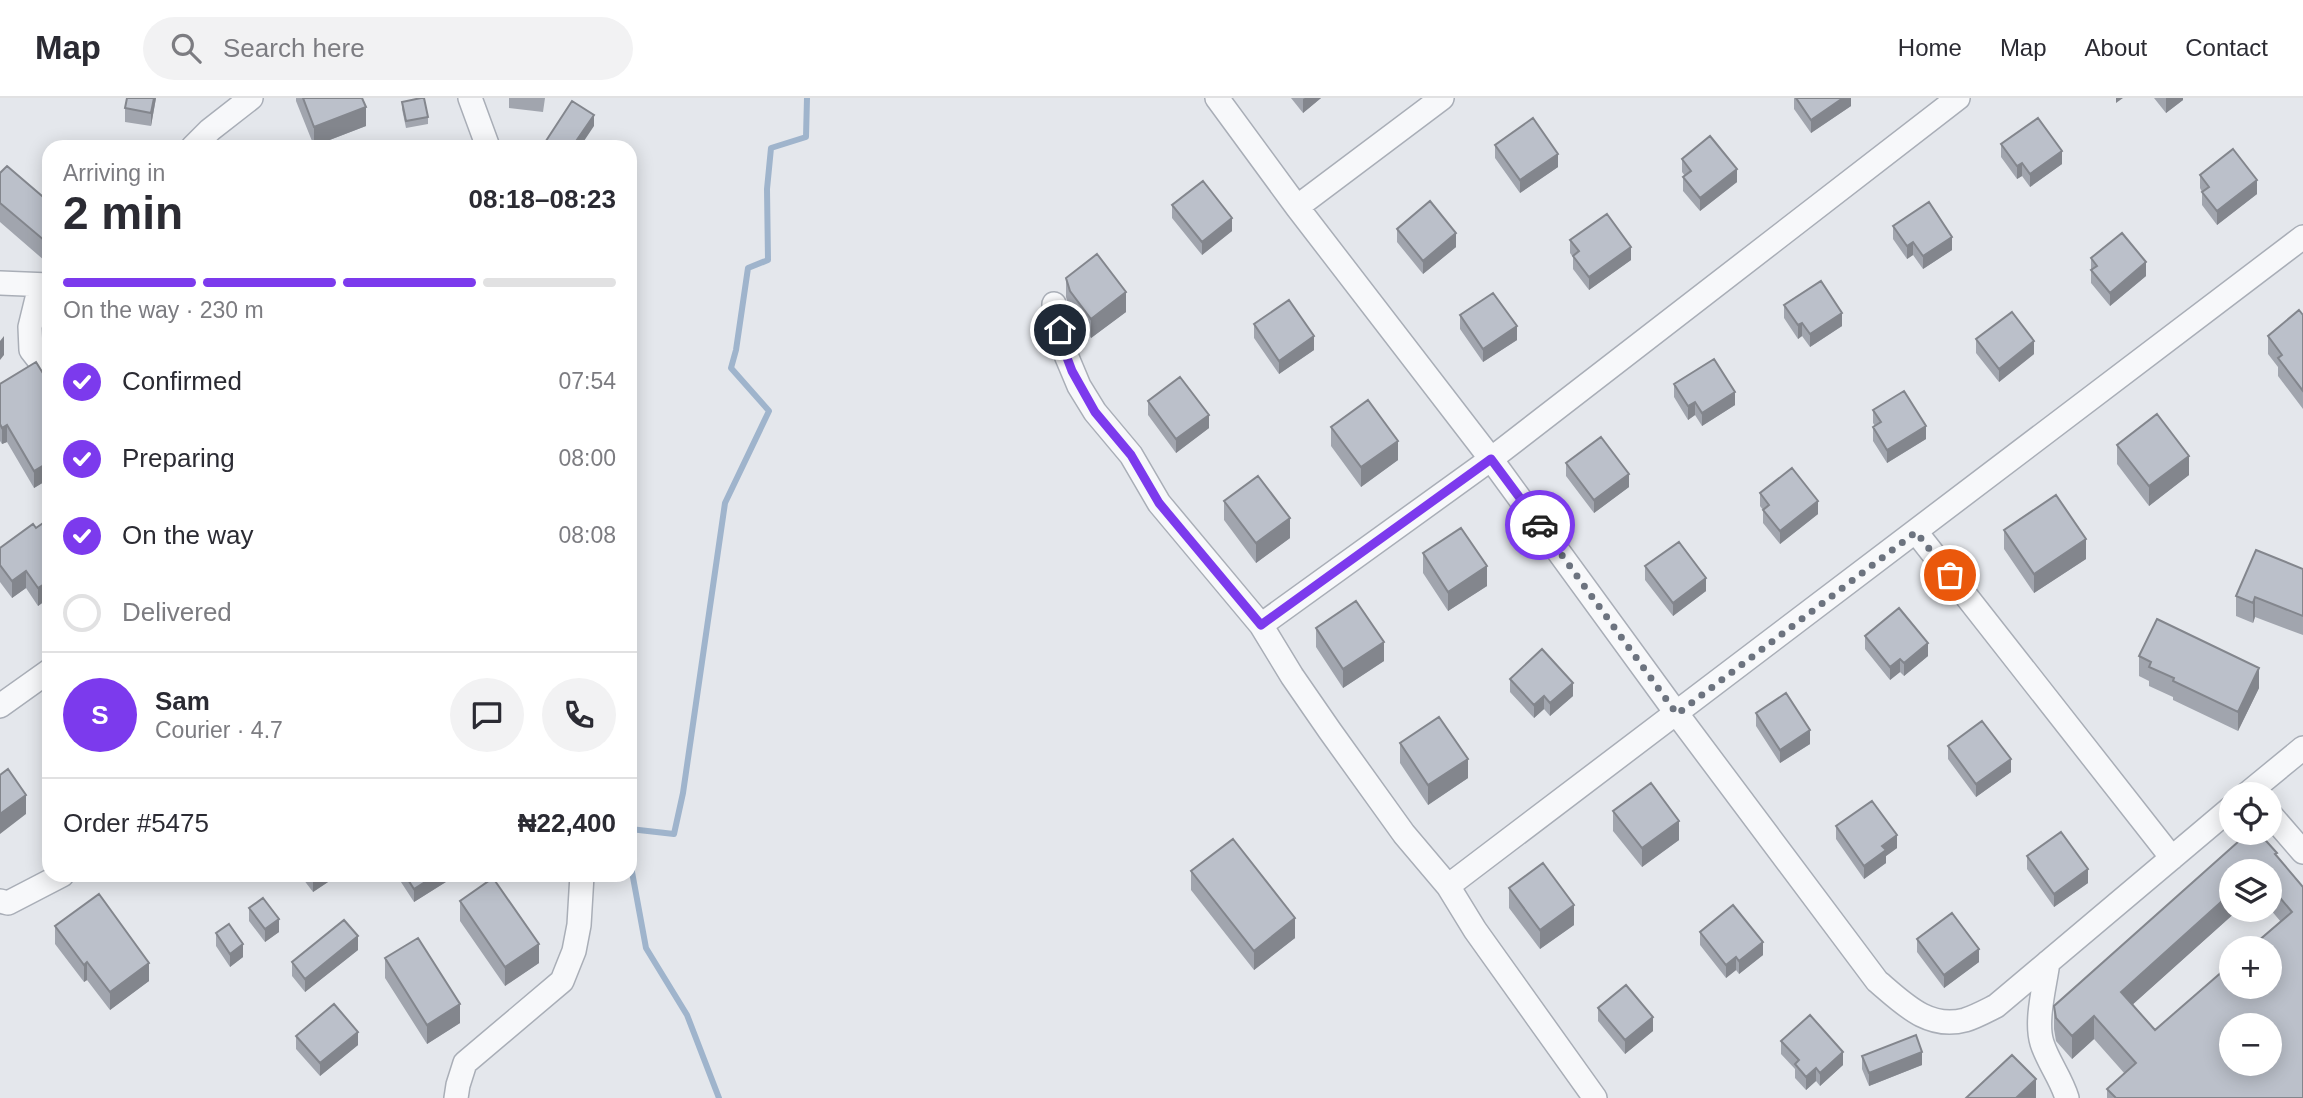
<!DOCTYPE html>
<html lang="en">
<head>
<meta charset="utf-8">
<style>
  body { margin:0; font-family:Arial,sans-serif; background:#f2f2f3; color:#2b2b33; height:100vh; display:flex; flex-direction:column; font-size:26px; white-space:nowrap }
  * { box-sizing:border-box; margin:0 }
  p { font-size:23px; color:#7c7c81 }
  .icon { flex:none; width:38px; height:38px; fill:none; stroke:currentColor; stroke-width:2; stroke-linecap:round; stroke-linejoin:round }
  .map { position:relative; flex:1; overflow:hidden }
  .details { position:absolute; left:42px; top:42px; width:595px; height:742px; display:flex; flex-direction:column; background:#fff; border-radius:21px; box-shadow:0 4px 18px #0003 }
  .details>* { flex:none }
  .controls { position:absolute; left:2219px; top:684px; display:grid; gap:14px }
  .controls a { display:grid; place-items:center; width:63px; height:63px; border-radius:50%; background:#fff; box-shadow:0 4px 18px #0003; font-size:35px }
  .pin { position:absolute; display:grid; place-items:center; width:60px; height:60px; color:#fff; margin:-30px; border:4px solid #fff; border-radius:50%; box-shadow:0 2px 7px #0007 }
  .courier { position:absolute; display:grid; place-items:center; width:70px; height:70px; margin:-35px; border:5px solid #7c3aed; border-radius:50%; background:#fff; color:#222; box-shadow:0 2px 9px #0007 }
  .headline em { font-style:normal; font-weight:700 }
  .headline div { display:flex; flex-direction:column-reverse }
  .headline { display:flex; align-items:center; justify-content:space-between; height:119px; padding:0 21px }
  h1 { font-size:46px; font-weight:700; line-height:52px }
  .bar { display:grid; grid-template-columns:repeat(4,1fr); gap:10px 7px; align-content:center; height:84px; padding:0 21px }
  .bar i { height:9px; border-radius:5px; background:#e1e1e2 }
  .bar .selected { background:#7c3aed }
  .bar p { grid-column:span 4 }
  .line { display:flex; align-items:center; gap:18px; padding:0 21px; border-top:2px solid #e1e1e2 }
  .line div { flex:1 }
  .round { display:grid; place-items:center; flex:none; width:74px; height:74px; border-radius:37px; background:#f2f2f3 }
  ol { padding:0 21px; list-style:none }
  li { display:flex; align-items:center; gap:21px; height:77px }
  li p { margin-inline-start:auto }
  li .icon { padding:7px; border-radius:50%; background:#7c3aed; color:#fff; stroke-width:4 }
  li:last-child { color:#7c7c81 }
  li i { width:38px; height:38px; border:4px solid #e1e1e2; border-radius:50% }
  header { display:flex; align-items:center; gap:42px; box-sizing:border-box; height:98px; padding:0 35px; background:#fff; border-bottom:2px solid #e1e1e2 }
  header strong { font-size:33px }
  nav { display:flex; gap:38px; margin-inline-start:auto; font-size:24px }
  .search { width:490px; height:63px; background:#f2f2f3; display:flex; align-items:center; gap:18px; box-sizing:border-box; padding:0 24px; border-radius:38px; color:#7c7c81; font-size:26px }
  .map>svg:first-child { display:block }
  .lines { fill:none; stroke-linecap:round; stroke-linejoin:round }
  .stream { stroke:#9fb4cc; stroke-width:6 }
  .minor-casing { stroke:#a9aeb7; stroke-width:26 }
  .minor { stroke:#f7f8fa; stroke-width:23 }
  .wall { fill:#a1a5ae; fill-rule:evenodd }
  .shaded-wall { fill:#83868d }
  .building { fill:#bbc0ca; stroke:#83868d; stroke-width:2; fill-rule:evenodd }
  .done { stroke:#6c737f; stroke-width:7; stroke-dasharray:0 12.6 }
  .route { stroke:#7c3aed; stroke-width:9 }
</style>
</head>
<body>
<header>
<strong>Map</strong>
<div class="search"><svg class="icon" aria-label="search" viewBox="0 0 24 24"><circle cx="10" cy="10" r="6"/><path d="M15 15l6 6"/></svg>Search here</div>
<nav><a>Home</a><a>Map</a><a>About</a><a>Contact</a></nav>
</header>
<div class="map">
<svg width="2303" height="1000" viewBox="0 0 2303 1000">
  <rect width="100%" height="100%" fill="#e4e7ec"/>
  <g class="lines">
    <path class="stream" d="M630,731l44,5 9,-41 42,-290 44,-92 -38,-43 5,-18 12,-82 20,-8 -1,-71 4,-41 35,-11 1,-39
      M630,763l16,87 41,67 32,83"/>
    <g class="minor-casing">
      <path id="minor" d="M470,0l18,49
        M1217,0l80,109 194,252 186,255 200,267c26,22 51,49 88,39 10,-3 21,-9 31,-14l235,-198
        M193,49l17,-17 41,-32
        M1297,109l145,-109
        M0,185l49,2
        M40,188l-10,41 1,23 18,23
        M1054,206l12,51 13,31 16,26 36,43 28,48 102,122 31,51 38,55 74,103 44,52 27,44 120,168
        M1916,434l256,326
        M1261,527l230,-166 467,-361
        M0,608l49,-35
        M2247,696l56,-46
        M2270,716l33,38
        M1448,788l855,-649
        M0,803l8,2 54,-28
        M2048,864c-3,23 -13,59 -6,81 6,19 19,35 25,55
        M456,1000l2,-13 7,-22 97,-82 12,-30 5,-26 3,-50"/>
    </g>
    <use href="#minor" class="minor"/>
  </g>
  <path class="wall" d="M127,0h29l-5,28 -26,-4v-14z
    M296,0h66l4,28 -52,20 -18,-45z
    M509,0h36l-2,14 -34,-4z
    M1291,0h30l-18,15z
    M1794,0h57v8l-40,27 -17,-24z
    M2154,0h29v2l-17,13z
    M402,4l26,15v7l-22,4 -4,-19z
    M2001,46l61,20 -32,23 -8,-11 -5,3 -16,-22z
    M1495,47l63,22 -38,26 -25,-35z
    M1682,61l55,23 -37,29 -17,-20v-14l2,-1 -3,-4z
    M0,75l49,29 -4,59 -45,-39z
    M2200,77l57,19 -40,31 -15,-20v-13l-2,-4z
    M1172,107l60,26 -30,24 -30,-37z
    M1893,128l59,24 -29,19 -10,-14 -6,4 -14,-20z
    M1397,131l59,18 -33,27 -26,-32z
    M1570,142l61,20 -42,30 -16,-21v-12l-3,-4z
    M2091,160l55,18 -36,30 -19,-23z
    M1066,180l60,34 -35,26 -21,-28 -4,-13z
    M1784,207l58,21 -32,21 -8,-11 -4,3 -14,-21z
    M1460,217l57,25 -34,22 -23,-33z
    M2303,217v94l-25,-33v-9l-10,-13v-18z
    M1254,226l60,26 -35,24 -25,-36z
    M1976,241l58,15 -35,28 -23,-29z
    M49,285v96l-15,9 -27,-46 -5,2 -2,-3v-57z
    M1674,286l61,21 -33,21 -7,-11 -7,5 -14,-23z
    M1148,303l61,27 -33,25 -28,-38z
    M1873,312l53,29 -39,24 -14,-22v-14l2,-1 -2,-3z
    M1331,329l67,33 -37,27 -30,-41z
    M2117,347l72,30 -40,31 -32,-42z
    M1566,365l63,24 -35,26 -28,-37z
    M1760,395l58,21 -38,30 -17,-21v-13l-3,-4z
    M1224,403l66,37 -34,25 -32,-43z
    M49,421v79l-11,8 -12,-18 -14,10 -12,-16v-34l36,-20z
    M2004,432l82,29 -52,34 -30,-44z
    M1423,455l64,33 -39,25 -25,-38z
    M1645,468l61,25 -33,25 -28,-36z
    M2303,471v66l-48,-18 -2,6 -17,-7v-20z
    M1316,530l68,33 -41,27 -27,-41z
    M1865,538l63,20 -24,20 -4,-4 -10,8 -25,-31z
    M2139,558l120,32 -21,43 -65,-31v-3l-24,-11v-5l-10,-5z
    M1510,581l63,17 -23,20 -6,-7 -10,9 -24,-26z
    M1756,615l54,31 -30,19 -24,-37z
    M1400,645l68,35 -40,27 -28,-42z
    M1948,648l63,26 -35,25 -28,-38z
    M1613,713l66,29 -37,27 -29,-36z
    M1836,728l61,22 -11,8v7l-22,16 -28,-40z
    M2248,735h11l18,20v3l26,31v211h-196v-9l18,-15 -31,-35 -22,20 -16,-18 -2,-12v-23zM2231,774h39v37l11,13 -31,26h20v39h-39v-23l-76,66 -22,-26 105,-94h-7zM2231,928h39v38h-39z
    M2027,758l61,27 -34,24 -27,-38z
    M1191,773l104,67 -41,32 -63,-80z
    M300,777h28v7l-15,10z
    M399,777h58l-43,27 -15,-23z
    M1509,790l65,37 -34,24 -31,-41z
    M460,803l79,62 -34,23 -45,-65z
    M249,810l30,24 -14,10 -16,-21z
    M55,828l94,55 -39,29 -23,-30 -3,2 -29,-38z
    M1700,834l63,23 -24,19 -3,-4 -10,8 -26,-33z
    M216,835l27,24 -13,10 -14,-21z
    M1917,841l62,23 -35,26 -27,-36z
    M358,852l-53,42 -13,-16v-14z
    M385,860l75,65 -33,21 -42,-66z
    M1598,910l55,23 -28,23 -27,-33z
    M296,938l62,9 -38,31 -24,-27z
    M1781,943l62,24 -23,21 -4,-5 -10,9 -11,-12v-9l-14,-15z
    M1862,958l60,9 -53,21 -7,-17z"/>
  <path class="shaded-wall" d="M154,0h2l-5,28v-13z
    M1305,0h16l-18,15v-14z
    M1843,0h8v8l-40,27v-13z
    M2116,0h7l-7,5z
    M2166,0h17v2l-17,13z
    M366,9v19l-52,20v-19z
    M594,17v11l-14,21h-8z
    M2062,53v13l-32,23v-13z
    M1558,56v13l-38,26v-13z
    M2022,65v13l-5,3v-13z
    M1737,71v13l-37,29v-13z
    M2257,82v14l-40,31v-14z
    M1232,120v13l-30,24v-13z
    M1456,135v14l-33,27v-13z
    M49,139v19l-4,5v-20z
    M1952,139v13l-29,19v-13z
    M1913,144v13l-6,4v-13z
    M1631,149v13l-42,30v-13z
    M2146,164v14l-36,30v-13z
    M1126,194v20l-35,26v-19z
    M1842,215v13l-32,21v-13z
    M1802,225v13l-4,3v-14z
    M1517,228v14l-34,22v-13z
    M4,238v19l-4,5v-19z
    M1314,238v14l-35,24v-13z
    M2034,243v13l-35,28v-13z
    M1735,294v13l-33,21v-13z
    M1695,304v13l-7,5v-14z
    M1209,317v13l-33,25v-14z
    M7,327v17l-5,2v-16z
    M1926,328v13l-39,24v-13z
    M1398,343v19l-37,27v-20z
    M2189,358v19l-40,31v-20z
    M49,364v17l-15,9v-17z
    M1629,376v13l-35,26v-13z
    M1818,403v13l-38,30v-13z
    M1290,420v20l-34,25v-20z
    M2086,441v20l-52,34v-19z
    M1487,468v20l-39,25v-19z
    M26,473v17l-14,10v-17z
    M1706,480v13l-33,25v-13z
    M49,483v17l-11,8v-18z
    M2255,499v20l-2,6v-20z
    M1384,544v19l-41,27v-19z
    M1928,545v13l-24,20v-13z
    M1900,561v13l-10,8v-13z
    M2259,570v20l-21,43v-19z
    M1573,585v13l-23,20v-13z
    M1544,598v13l-10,9v-13z
    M1810,632v14l-30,19v-13z
    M1468,661v19l-40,27v-20z
    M2011,661v13l-35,25v-13z
    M26,697v19l-26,20v-20z
    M1679,723v19l-37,27v-19z
    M1897,737v13l-11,8v7l-22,16v-13l18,-20z
    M2088,771v14l-34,24v-13z
    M315,777h13v7l-15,10v-16z
    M436,777h21l-43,27v-13z
    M2231,795v17h7l-117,105v-23z
    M1574,807v20l-34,24v-19z
    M1295,820v20l-41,32v-19z
    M279,821v13l-14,10v-13z
    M358,838v14l-53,42v-13z
    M1763,844v13l-24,19v-13z
    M243,846v13l-13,10v-13z
    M539,846v19l-34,23v-19z
    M1979,851v13l-35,26v-13z
    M1736,859v13l-10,8v-13z
    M87,864v18l-3,2v-17z
    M149,865v18l-39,29v-18z
    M460,906v19l-33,21v-19z
    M2094,918v23l-22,20v-23z
    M1653,919v14l-28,23v-14z
    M358,934v13l-38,31v-13z
    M1843,954v13l-23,21v-13z
    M1922,954v13l-53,21v-13z
    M1816,970v13l-10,9v-13z
    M2036,981v19h-20z"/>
  <path class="building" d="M127,0h27l-3,15 -26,-5z
    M303,0h59l4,9 -52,20z
    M421,0h3l4,19 -22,4 -4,-19z
    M1796,0h47l-32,22z
    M572,3l22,14 -22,32h-30z
    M1533,20l25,36 -38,26 -25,-35z
    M2038,20l24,33 -32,23 -8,-11 -5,3 -16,-22z
    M1710,38l27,33 -37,29 -17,-21 8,-6 -9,-12z
    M2233,51l24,31 -40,31 -15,-19 7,-5 -9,-12z
    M7,68l42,36v35l-4,4 -45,-38v-30z
    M1203,83l29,37 -30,24 -30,-37z
    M1430,103l26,32 -33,28 -26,-32z
    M1929,104l23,35 -29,19 -10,-14 -6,4 -14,-20z
    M1607,116l24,33 -42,30 -16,-21 6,-5 -9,-11z
    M2122,135l24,29 -36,31 -19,-23 6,-4 -6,-8z
    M1097,156l29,38 -35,27 -21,-28 -4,-13z
    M1821,183l21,32 -32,21 -8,-11 -4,2 -14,-20z
    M1493,195l24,33 -34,23 -23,-34z
    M1289,202l25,36 -35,25 -25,-37z
    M2299,212l4,5v76l-25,-33 4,-3 -14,-19z
    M2012,214l22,29 -35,28 -23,-30z
    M1714,261l21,33 -33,21 -7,-11 -7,4 -14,-22z
    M36,264l13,21v79l-15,9 -27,-46 -5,3 -2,-4v-40z
    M1180,279l29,38 -33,24 -28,-38z
    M1904,293l22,35 -39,24 -14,-23 8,-5 -8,-12z
    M1368,302l30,41 -37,26 -30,-40z
    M2157,316l32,42 -40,30 -32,-41z
    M1601,339l28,37 -35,26 -28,-37z
    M1792,370l26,33 -38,30 -17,-21 6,-5 -9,-12z
    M1258,378l32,42 -34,25 -32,-42z
    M2056,397l30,44 -52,35 -30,-44z
    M49,421v62l-11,7 -12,-17 -14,10 -12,-16v-17l33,-24 3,4z
    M1461,430l26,38 -39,26 -25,-39z
    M1679,444l27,36 -33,25 -28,-37z
    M2256,452l47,19v47l-48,-19 -2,6 -17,-7z
    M1356,503l28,41 -41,27 -27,-41z
    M1899,510l29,35 -24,20 -4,-4 -10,8 -25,-31z
    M2157,521l102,49 -21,44 -65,-31 1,-3 -25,-11 2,-5 -12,-6z
    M1542,551l31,34 -23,20 -6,-7 -10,9 -24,-26z
    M1786,595l24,37 -30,20 -24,-37z
    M1439,619l29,42 -40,26 -28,-42z
    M1982,623l29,38 -35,25 -28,-38z
    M8,671l18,26 -26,19v-39z
    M1651,685l28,38 -37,27 -29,-37z
    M1872,703l25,34 -15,11 4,4 -22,16 -28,-40z
    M2061,734l27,37 -34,25 -27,-38z
    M2248,735h11l18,20 -2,1 28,33v211h-187l-9,-9 29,-26 -42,-47 -22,20 -16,-18 -2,-12zM2257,774h13v14l22,26 -42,36h20v39h-39v-23l-76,66 -34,-38 110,-99v-21zM2231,928h39v38h-39z
    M1233,741l62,79 -41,33 -63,-80z
    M1543,765l31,42 -34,25 -31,-42z
    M405,777h31l-22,14z
    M493,780l46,66 -34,23 -45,-66z
    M99,796l50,69 -39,29 -23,-30 -3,3 -29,-39z
    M263,800l16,21 -14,10 -16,-21z
    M1733,807l30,37 -24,19 -3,-4 -10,8 -26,-33z
    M1952,815l27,36 -35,26 -27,-36z
    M344,822l14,16 -53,43 -13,-17z
    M229,826l14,20 -13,10 -14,-21z
    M418,840l42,66 -33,21 -42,-67z
    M1626,887l27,32 -28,23 -27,-32z
    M334,906l24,28 -38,31 -24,-27z
    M1810,917l33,37 -23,21 -4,-5 -10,9 -11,-13 4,-4 -18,-19z
    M1916,937l6,17 -53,21 -7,-17z
    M2012,957l24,24 -20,19h-50z"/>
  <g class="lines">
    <path class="done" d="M1540,427l137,189 239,-182 34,43"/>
    <path class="route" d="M1060,232l6,25 6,16 23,41 36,43 28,48 102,122 230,-166 49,66"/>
  </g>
</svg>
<div class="controls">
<a><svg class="icon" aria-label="locate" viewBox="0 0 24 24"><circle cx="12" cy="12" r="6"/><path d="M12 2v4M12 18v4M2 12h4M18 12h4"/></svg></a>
<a><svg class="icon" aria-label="layers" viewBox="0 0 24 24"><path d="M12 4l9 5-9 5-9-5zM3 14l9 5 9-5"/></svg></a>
<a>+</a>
<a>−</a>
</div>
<div class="pin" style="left:1950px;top:477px;background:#ea580c"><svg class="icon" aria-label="bag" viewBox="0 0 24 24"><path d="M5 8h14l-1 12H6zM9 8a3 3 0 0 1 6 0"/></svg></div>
<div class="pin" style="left:1060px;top:232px;background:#1f2937"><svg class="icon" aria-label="home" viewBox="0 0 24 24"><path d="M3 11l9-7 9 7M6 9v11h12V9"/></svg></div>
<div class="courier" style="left:1540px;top:427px"><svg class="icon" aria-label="car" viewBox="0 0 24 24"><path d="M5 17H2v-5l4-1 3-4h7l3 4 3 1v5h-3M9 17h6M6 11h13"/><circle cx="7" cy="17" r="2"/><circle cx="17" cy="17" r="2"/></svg></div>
<section class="details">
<div class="headline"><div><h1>2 min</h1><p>Arriving in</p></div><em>08:18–08:23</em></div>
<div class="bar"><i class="selected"></i><i class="selected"></i><i class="selected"></i><i></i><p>On the way · 230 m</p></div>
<ol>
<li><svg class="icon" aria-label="check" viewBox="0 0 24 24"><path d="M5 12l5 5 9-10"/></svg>Confirmed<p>07:54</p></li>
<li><svg class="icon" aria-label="check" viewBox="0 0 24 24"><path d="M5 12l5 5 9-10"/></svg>Preparing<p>08:00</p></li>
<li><svg class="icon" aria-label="check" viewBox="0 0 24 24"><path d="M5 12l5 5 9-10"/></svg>On the way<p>08:08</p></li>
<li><i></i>Delivered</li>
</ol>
<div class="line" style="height:126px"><b class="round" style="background:#7c3aed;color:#fff">S</b><div><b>Sam</b><p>Courier · 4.7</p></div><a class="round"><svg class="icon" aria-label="chat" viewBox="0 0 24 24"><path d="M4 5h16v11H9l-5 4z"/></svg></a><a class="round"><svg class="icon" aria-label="phone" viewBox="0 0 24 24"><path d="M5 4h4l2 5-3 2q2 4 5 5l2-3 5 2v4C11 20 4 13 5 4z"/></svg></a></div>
<div class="line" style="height:91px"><div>Order #5475</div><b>₦22,400</b></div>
</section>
</div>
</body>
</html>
